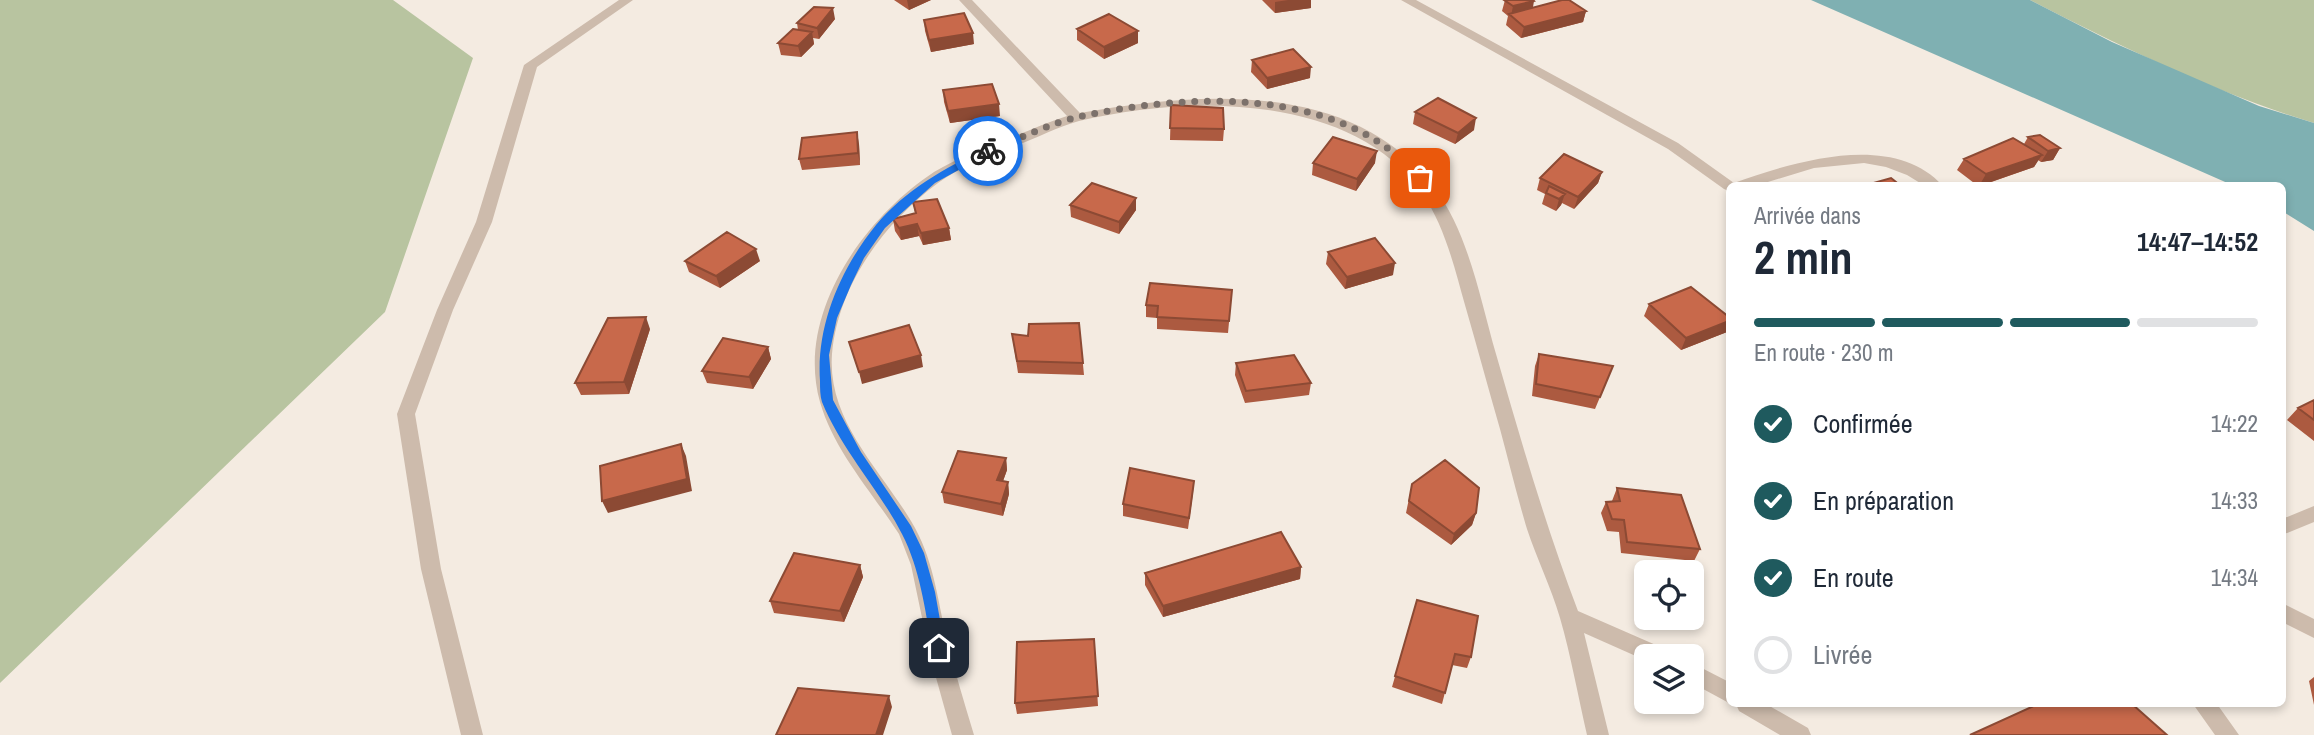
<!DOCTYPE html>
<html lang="fr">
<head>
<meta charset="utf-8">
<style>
  body { margin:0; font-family:"Archivo Narrow",sans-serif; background:#f6f6f7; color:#1f2937; height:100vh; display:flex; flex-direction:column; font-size:26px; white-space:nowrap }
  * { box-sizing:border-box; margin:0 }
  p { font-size:23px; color:#747a83 }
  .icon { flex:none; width:38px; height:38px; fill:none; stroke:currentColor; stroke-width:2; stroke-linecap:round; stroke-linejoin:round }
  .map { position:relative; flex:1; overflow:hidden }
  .sheet { position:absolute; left:1726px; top:182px; width:560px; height:525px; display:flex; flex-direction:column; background:#fff; border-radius:10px; box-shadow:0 4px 10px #0003 }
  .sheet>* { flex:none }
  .tools { position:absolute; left:1634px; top:560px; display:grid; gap:14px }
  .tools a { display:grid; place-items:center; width:70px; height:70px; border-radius:10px; background:#fff; box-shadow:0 4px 10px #0003; font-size:35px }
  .pin { position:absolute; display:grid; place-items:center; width:60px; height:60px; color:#fff; margin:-30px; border-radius:14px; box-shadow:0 4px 10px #0006 }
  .courier { position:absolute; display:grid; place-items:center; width:70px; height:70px; margin:-35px; border:5px solid #1a73e8; border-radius:50%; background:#fff; color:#222; box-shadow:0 2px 9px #0007 }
  .overview em { font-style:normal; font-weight:700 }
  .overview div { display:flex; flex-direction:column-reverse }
  .overview { display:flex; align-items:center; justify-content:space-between; height:119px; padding:0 28px }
  h1 { font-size:46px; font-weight:700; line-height:52px }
  .bar { display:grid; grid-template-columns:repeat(4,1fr); gap:10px 7px; align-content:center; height:84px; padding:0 28px }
  .bar i { height:9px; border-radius:5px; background:#e0e1e3 }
  .bar .active { background:#1f5a5e }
  .bar p { grid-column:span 4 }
  ol { padding:0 28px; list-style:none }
  li { display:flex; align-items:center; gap:21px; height:77px }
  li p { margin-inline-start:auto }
  li .icon { padding:7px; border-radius:50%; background:#1f5a5e; color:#fff; stroke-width:4 }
  li:last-child { color:#747a83 }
  li i { width:38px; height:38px; border:4px solid #e0e1e3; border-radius:50% }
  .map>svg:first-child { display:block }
  .green { fill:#b8c4a0 }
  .water { fill:#7fb0b2 }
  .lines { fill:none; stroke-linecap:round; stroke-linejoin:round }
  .minor { fill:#cdbbac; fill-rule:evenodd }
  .tertiary { fill:#cdbbac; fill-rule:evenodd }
  .wall { fill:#ac5a40 }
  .shaded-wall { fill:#8c4a34 }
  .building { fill:#c8694b; stroke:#8c4a34; stroke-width:2 }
  .route { fill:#1a73e8 }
  .done { stroke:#7c716b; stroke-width:7; stroke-dasharray:0 12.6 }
</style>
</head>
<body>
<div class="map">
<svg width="2314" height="735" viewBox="0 0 2314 735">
  <rect width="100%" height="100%" fill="#f4ebe1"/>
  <path class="green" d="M0,0h393l80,58 -88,254 -385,371z
    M2030,0h284v123c-99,-30 -192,-76 -284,-123z"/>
  <path class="water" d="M1811,0h219l82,42 147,64 55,17v108l-32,-20v-25l-50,-1z"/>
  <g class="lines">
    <path class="minor" d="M959,0h13l108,113c117,-21 272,-34 354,74 35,47 46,112 62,167 25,87 50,173 82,257l87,38 3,7h-21v5l-63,-28 25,102h-22c-9,-39 -16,-79 -27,-117 -9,-31 -23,-59 -33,-89 -10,-33 -18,-67 -27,-100 -12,-41 -23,-83 -35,-124 -11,-39 -20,-78 -43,-112 -70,-101 -236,-98 -343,-72 -22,6 -42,17 -64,25 -26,11 -54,20 -77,37 -54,40 -100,102 -106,171 -5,66 48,115 79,167 22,36 26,75 35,115 8,33 18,66 28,99h-22l-22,-79 -19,-91 -12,-31c-27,-42 -65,-83 -79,-132 -25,-88 44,-184 114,-230 25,-15 52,-24 78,-35 19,-7 36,-15 55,-21z
      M1401,0h15l262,143 56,40c59,-21 159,-53 209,3h-18l-18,-11 -21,-8 -22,-4 -50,5 -59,18h-26v5l-5,-2 -56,-40z
      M2314,506v16l-32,13v-16z
      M2282,603l32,16v19l-32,-16z
      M1692,663l37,19v21l-37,-20z
      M1736,704h30l42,24 3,7h-31l-41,-24z
      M2193,704h24l22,31h-24z"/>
    <path class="tertiary" d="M619,0h14l-96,67 -45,155 -39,88 -38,104 26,155 42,166h-22l-40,-166 -24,-155 40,-104 39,-88 48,-157z"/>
  </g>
  <path class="wall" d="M894,0h37l-22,10z
    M1262,0h49v8l-36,5z
    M1505,0l28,7 53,4 -3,11 -62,16 -15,-13 2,-9 -6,-5z
    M835,19l-16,20 -6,-1 1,6 -13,13 -20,-2 -3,-12 20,-13 -1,-7z
    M924,20l50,24 -43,8 -6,-21z
    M1077,29l61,2v12l-34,16 -27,-19z
    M1252,60l58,18 -43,11 -16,-17z
    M943,90l57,26 -50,7 -6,-21z
    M1171,105l53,24 -1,12 -53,-1z
    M1415,112l59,18 -19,14 -42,-20z
    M2028,137l32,11 -7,12 -12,2 -3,-2 -4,7 -54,19h-2l-21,-16 7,-11 60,-15z
    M859,144l1,21 -58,5 -3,-11z
    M1313,163h62l-19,28 -44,-16z
    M1602,172l-4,11 -24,26 -12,-6 -1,2 -5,6 -14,-7 3,-10 -8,-4 3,-12z
    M1136,198v12l-17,24 -48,-17 -1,-12z
    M913,202l36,26 2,12 -28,5 -4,-9 -18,4 -6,-9 -2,-12 22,-6z
    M1328,252l65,23 -48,14 -19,-25z
    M685,261h75l-40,27 -31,-16z
    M1232,290l-4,43 -71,-4v-11l-11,-1v-12z
    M1649,304l80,13v10l-2,5 -46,18 -37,-34z
    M1079,323l5,52 -66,-2 -6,-39 16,2z
    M650,329l-21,65 -48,1 -6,-12z
    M768,347l3,12 -18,30 -46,-6 -5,-12z
    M1539,354l74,12 -18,43 -63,-13 3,-30z
    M1236,363l75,20 -2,12 -64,8 -10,-28z
    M2314,400v41l-27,-21 11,-12z
    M1006,458l1,12 -4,11 5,1 1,12 -6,22 -59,-13 -2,-11z
    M1194,481l-1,12 -5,36 -65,-13v-12z
    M1412,484l64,29 -4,12 -21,20 -45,-32z
    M1617,488l83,61 -6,12 -73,-8 -2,-21 -12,-1 -6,-18 5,-11 6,-1z
    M860,565l3,12 -19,45 -70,-9 -4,-12z
    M1301,567l-1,12 -137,38 -18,-32v-12z
    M1417,600l54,57 -4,11 -15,-3 -10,39 -50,-17z
    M1094,639l4,67 -81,8 -2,-11z
    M2314,677v28l-5,-24z"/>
  <path class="shaded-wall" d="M907,0h24l-22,10z
    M1288,0h23v8l-36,5v-11z
    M1534,1l-2,12 -21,3 2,-10z
    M833,8l2,11 -16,20 -2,-11z
    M1586,11l-3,11 -62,16 3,-11z
    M1138,31v12l-34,16v-12z
    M812,32l2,12 -13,13 -3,-11z
    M973,33l1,11 -43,8 -2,-12z
    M1311,67l-1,11 -43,11v-11z
    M999,104l1,12 -50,7 -2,-12z
    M1476,118l-2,12 -19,14 3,-11z
    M857,132l2,12 1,21 -2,-12z
    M2060,148l-7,12 -12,2 7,-11z
    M1377,151l-2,12 -19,28 1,-12z
    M2042,155l-8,12 -55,19 7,-12z
    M1602,172l-4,11 -24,26 4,-12z
    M1565,194l-4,11 -5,6 3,-12z
    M1136,198v12l-17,24v-12z
    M917,224l2,12 -18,4 -2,-12z
    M949,228l2,12 -28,5 -2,-12z
    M756,249l4,12 -40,27 -4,-12z
    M1395,263l-2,12 -48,14 2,-12z
    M646,317l4,12 -21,65 -5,-12z
    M1729,321v6l-2,5 -46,18 5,-12z
    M768,347l3,12 -18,30 -4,-12z
    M921,355l2,12 -61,17 -3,-12z
    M681,444l5,12 6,35 -84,22 -6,-12z
    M1006,458l1,12 -8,22 -2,-12z
    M1008,482l1,12 -6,22 -2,-12z
    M1476,513l-4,12 -21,20 3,-11z
    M860,565l3,12 -19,45 -4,-11z
    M1301,567l-1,12 -137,38v-11z
    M889,696l3,11 -9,28h-7z"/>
  <path class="building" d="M1504,0h29l1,1 -21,5z
    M1562,0h7l17,11 -62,16 -15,-13z
    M814,7l19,1 -16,20 -20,-5z
    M964,13l9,20 -44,7 -5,-20z
    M1109,14l29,17 -34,16 -27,-18z
    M793,29l19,3 -14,14 -20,-3z
    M1293,49l18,18 -44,11 -15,-18z
    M992,84l7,20 -51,7 -5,-21z
    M1438,98l38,20 -18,15 -43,-21z
    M1171,105l52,3 1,21 -54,-1z
    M857,132l1,21 -59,6 3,-21z
    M2040,135l20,13 -12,3 -20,-14z
    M1333,137l44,14 -20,28 -44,-16z
    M2013,138l29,17 -56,19 -22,-15z
    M1564,154l38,18 -24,25 -38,-19z
    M1891,178l10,8h-38z
    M1092,183l44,15 -17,24 -49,-17z
    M1549,186l16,8 -6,5 -13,-6z
    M937,199l12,29 -28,5 -4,-9 -18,4 -6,-9 23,-6 -3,-11z
    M727,232l29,17 -40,27 -31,-15z
    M1375,238l20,25 -48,14 -19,-25z
    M1150,283l82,7 -3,31 -72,-4 1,-11 -12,-1z
    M1691,287l38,30v4l-43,17 -37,-34z
    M646,317l-22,65 -49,1 33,-65z
    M1079,323l4,40 -66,-2 -5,-27 16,2 1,-12z
    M909,325l12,30 -62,17 -10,-30z
    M723,338l45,9 -19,30 -47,-6z
    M1539,354l74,12 -13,31 -64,-13z
    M1294,355l17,28 -65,8 -10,-28z
    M2314,400v20l-16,-12z
    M681,444l6,35 -85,22 -2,-35z
    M958,451l48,7 -9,22 11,2 -7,22 -59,-12z
    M1445,460l34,28 -3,25 -22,21 -45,-33 3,-17z
    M1130,468l64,13 -5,37 -66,-14z
    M1617,488l64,7 19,54 -73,-7 -3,-22 -12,-1 -6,-17 14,-1z
    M1281,532l20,35 -138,39 -18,-33z
    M794,553l66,12 -20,46 -70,-10z
    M1417,600l61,16 -7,41 -16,-3 -10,39 -50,-17z
    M1094,639l4,57 -83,7 2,-61z
    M798,688l91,8 -13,39h-100z
    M2038,704h94l35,31h-197z"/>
  <path class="route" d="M985,149l8,2 -58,32 -50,45 -21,30 -13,27 -14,33 -8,37 4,45 28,52 50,74 13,27 11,39 10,56 -6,6 -7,-6c-7,-39 -12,-79 -30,-114 -23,-45 -60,-83 -80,-132 -2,-6 -2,-14 -2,-21 -4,-56 21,-113 56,-156 28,-34 70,-58 109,-76z"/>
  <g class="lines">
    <path class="done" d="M988,151c29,-11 60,-27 90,-34 109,-24 262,-32 342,61"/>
  </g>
</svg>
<div class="tools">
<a><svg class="icon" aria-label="locate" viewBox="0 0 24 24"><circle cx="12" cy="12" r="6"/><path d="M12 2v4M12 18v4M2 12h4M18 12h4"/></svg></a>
<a><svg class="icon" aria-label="layers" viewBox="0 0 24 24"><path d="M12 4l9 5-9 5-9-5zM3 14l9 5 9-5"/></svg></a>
</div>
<div class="pin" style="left:1420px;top:178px;background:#ea580c"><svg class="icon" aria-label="bag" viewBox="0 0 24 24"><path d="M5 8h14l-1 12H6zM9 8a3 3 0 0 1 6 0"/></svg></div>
<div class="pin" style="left:939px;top:648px;background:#1f2937"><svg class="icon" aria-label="home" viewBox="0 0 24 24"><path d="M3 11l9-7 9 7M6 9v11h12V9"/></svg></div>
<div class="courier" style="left:988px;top:151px"><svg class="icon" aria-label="bike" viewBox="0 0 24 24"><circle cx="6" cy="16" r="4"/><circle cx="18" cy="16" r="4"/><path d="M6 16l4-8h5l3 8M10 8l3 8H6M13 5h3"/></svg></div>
<section class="sheet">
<div class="overview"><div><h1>2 min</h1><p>Arrivée dans</p></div><em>14:47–14:52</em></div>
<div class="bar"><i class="active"></i><i class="active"></i><i class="active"></i><i></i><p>En route · 230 m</p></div>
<ol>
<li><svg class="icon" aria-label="check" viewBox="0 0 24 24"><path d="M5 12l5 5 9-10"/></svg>Confirmée<p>14:22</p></li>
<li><svg class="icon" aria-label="check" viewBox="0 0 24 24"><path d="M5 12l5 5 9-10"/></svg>En préparation<p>14:33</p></li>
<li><svg class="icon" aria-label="check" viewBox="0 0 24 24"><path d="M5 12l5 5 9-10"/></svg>En route<p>14:34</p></li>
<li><i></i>Livrée</li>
</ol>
</section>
</div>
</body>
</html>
